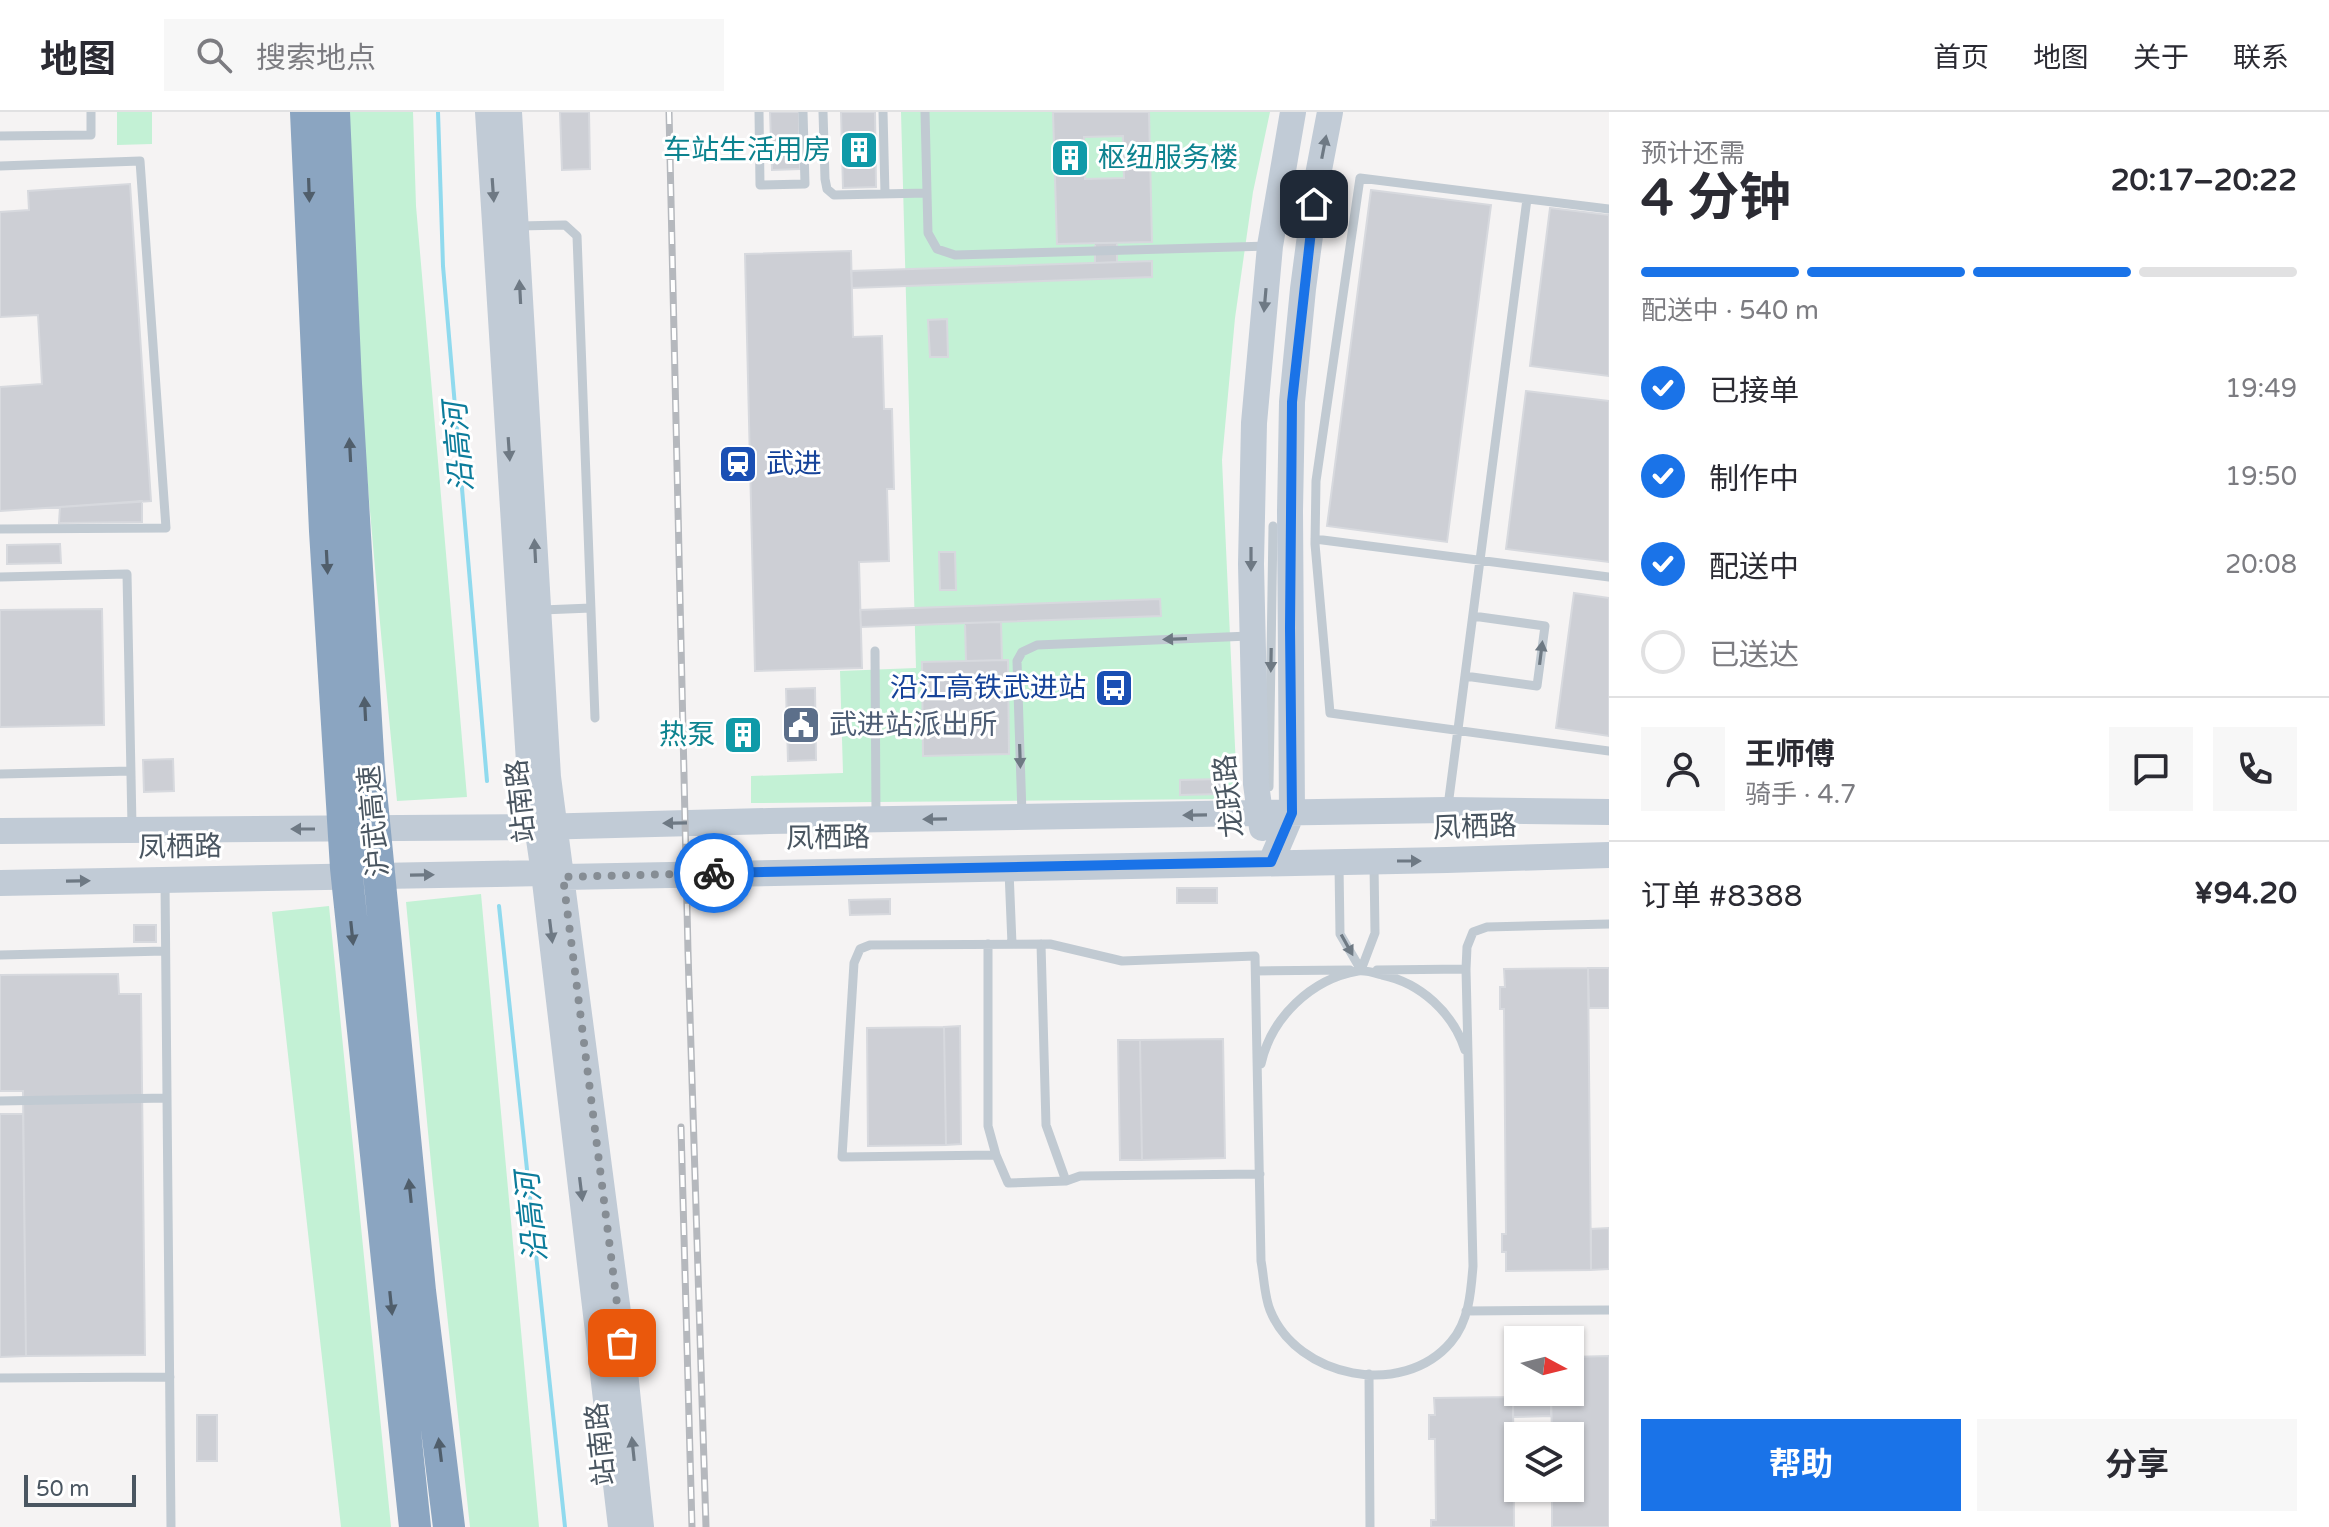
<!DOCTYPE html>
<html lang="zh">
<head>
<meta charset="utf-8">
<style>
  body { margin:0; font-family:"Varela Round","Noto Sans SC",sans-serif; background:#f7f7f7; color:#2b2b33; height:100vh; display:flex; flex-direction:column; font-size:30px; white-space:nowrap }
  * { box-sizing:border-box; margin:0 }
  p { font-size:26px; color:#7c7c81 }
  .icon { flex:none; width:44px; height:44px; fill:none; stroke:currentColor; stroke-width:2; stroke-linecap:round; stroke-linejoin:round }
  .map { position:relative; flex:1; overflow:hidden }
  .sheet { display:flex; flex-direction:column; background:#fff; width:720px }
  .sheet>* { flex:none }
  .needle { width:52px; rotate:97deg }
  .buttons { position:absolute; left:1504px; top:1214px; display:grid; gap:16px }
  .buttons a { display:grid; place-items:center; width:80px; height:80px; border-radius:0px; background:#fff; box-shadow:0 2px 6px #0004; font-size:40px }
  .scale { position:absolute; left:24px; bottom:20px; width:112px; box-sizing:border-box; padding-left:8px; border:4px solid #4a5661; border-top:0; font-size:22px; line-height:28px; white-space:nowrap; color:#4a5661; -webkit-text-stroke:6px #fff; paint-order:stroke }
  .pin { position:absolute; display:grid; place-items:center; width:68px; height:68px; color:#fff; margin:-34px; border-radius:16px; box-shadow:0 4px 12px #0006 }
  .courier { position:absolute; display:grid; place-items:center; width:80px; height:80px; margin:-40px; border:6px solid #1a73e8; border-radius:50%; background:#fff; color:#222; box-shadow:0 2px 10px #0007 }
  .headline em { font-style:normal; font-weight:700 }
  .headline div { display:flex; flex-direction:column-reverse }
  .headline { display:flex; align-items:center; justify-content:space-between; height:136px; padding:0 32px }
  h1 { font-size:52px; font-weight:700; line-height:60px }
  .bar { display:grid; grid-template-columns:repeat(4,1fr); gap:12px 8px; align-content:center; height:96px; padding:0 32px }
  .bar i { height:10px; border-radius:6px; background:#e1e1e2 }
  .bar .active { background:#1a73e8 }
  .bar p { grid-column:span 4 }
  .line { display:flex; align-items:center; gap:20px; padding:0 32px; border-top:2px solid #e1e1e2 }
  .line div { flex:1 }
  .round { display:grid; place-items:center; flex:none; width:84px; height:84px; border-radius:0px; background:#f7f7f7 }
  ol { padding:0 32px; list-style:none }
  li { display:flex; align-items:center; gap:24px; height:88px }
  li p { margin-inline-start:auto }
  li .icon { padding:8px; border-radius:50%; background:#1a73e8; color:#fff; stroke-width:4 }
  li:last-child { color:#7c7c81 }
  li i { width:44px; height:44px; border:4px solid #e1e1e2; border-radius:50% }
  .action { display:flex; gap:16px; margin-top:auto; padding:16px 32px }
  .action a { flex:1; height:92px; border-radius:0px; background:#1a73e8; color:#fff; font-size:32px; font-weight:700; line-height:92px; text-align:center }
  .action a+a { background:#f7f7f7; color:#2b2b33 }
  header { display:flex; align-items:center; gap:48px; box-sizing:border-box; height:112px; padding:0 40px; background:#fff; border-bottom:2px solid #e1e1e2 }
  header strong { font-size:38px }
  nav { display:flex; gap:44px; margin-inline-start:auto; font-size:28px }
  .search { width:560px; height:72px; background:#f7f7f7; display:flex; align-items:center; gap:20px; box-sizing:border-box; padding:0 28px; border-radius:0px; color:#7c7c81; font-size:30px }
  main { display:flex; flex:1; min-height:0 }
  .map>svg:first-child { display:block }
  .green { fill:#c3f1d5 }
  .lines { fill:none; stroke-linecap:round; stroke-linejoin:round }
  .stream { stroke:#90daee; stroke-width:4 }
  .building { fill:#cdcfd5; stroke:#d7d9de; stroke-width:2; fill-rule:evenodd }
  .lane { stroke:#c1cad2; stroke-width:9 }
  .secondary { stroke:#c1cbd6; stroke-width:26 }
  .highway { stroke:#8ba5c1; stroke-width:32 }
  .rail-casing { stroke:#b5b8bd; stroke-width:7 }
  .rail { stroke:#fff; stroke-width:4; stroke-dasharray:12; stroke-linecap:butt }
  .oneway { fill:#6e7984 }
  .oneway2 { fill:#505e6b }
  .oneway3 { fill:#6e7983 }
  .done { stroke:#868d94; stroke-width:8; stroke-dasharray:0 14.4 }
  .route { stroke:#1a73e8; stroke-width:10 }
  .labels { text-anchor:middle; dominant-baseline:central; stroke-width:6; stroke-linejoin:round; paint-order:stroke }
  .culture-label { font-size:28px; fill:#0d838f; stroke:#fff; text-anchor:end }
  .transit-label { font-size:28px; fill:#164399; stroke:#fff; text-anchor:start }
  .service-label { font-size:28px; fill:#4e5e75; stroke:#fff; text-anchor:start }
  .street-label { font-size:28px; fill:#4a5661; stroke:#fff }
  .water-label { font-size:30px; font-style:italic; fill:#0c7c9b; stroke:#fff }
</style>
</head>
<body>
<header>
<strong>地图</strong>
<div class="search"><svg class="icon" aria-label="search" viewBox="0 0 24 24"><circle cx="10" cy="10" r="6"/><path d="M15 15l6 6"/></svg>搜索地点</div>
<nav><a>首页</a><a>地图</a><a>关于</a><a>联系</a></nav>
</header>
<main>
<div class="map">
<svg width="1609" height="1415" viewBox="0 0 1609 1415">
  <rect width="100%" height="100%" fill="#f5f3f3"/>
  <path class="green" d="M152,0v32l-35,1v-33z
    M346,0h67l3,94 51,591 -70,4c-22,-229 -45,-459 -51,-689z
    M901,0h369l-17,80 -18,126 -13,142 15,330 -9,9 -477,4v-27l92,-3 -3,-102 76,-3z
    M481,782l58,633h-69l-37,-343 -27,-282z
    M329,794l62,621h-50l-69,-615z"/>
  <g class="lines">
    <path class="stream" d="M438,0l5,154 44,515
      M499,794l66,621"/>
  </g>
  <path class="building" d="M560,0h29l1,57 -28,1z
    M770,0h29l1,57 -28,1z
    M841,0h34l1,75 -33,1z
    M1053,0h96l3,130 -95,2zM1123,24l1,42 -39,1 -1,-42z
    M130,72l21,317 -151,10v-124l42,-3 -4,-69 -38,2v-105l29,-2 -1,-19z
    M1371,78l120,15 -44,337 -120,-16z
    M1550,96l59,7v161l-79,-10z
    M1095,131h22v19l-22,1z
    M851,139l2,86 29,-1 2,73h8l2,80h-7l2,72 -30,1 3,106 -107,3 -10,-417z
    M1152,149v16l-300,11 -1,-17z
    M947,207l1,38h-18l-2,-37z
    M1526,279l83,10v161l-103,-13z
    M142,389v21l-83,1 1,-16z
    M60,432l1,19 -54,1v-19z
    M939,440h16l1,38h-16z
    M1574,481l35,5v138l-53,-8z
    M1160,487l1,17 -300,11 -1,-17z
    M102,497l2,116 -104,2v-117z
    M1001,510l1,38 -36,1 -1,-38z
    M1008,548l1,94 -86,2 -1,-94z
    M815,576l1,72 -28,1 -2,-72z
    M752,607l1,31 -18,1 -1,-31z
    M173,647l1,32 -30,1 -1,-32z
    M1221,667v15l-41,1v-15z
    M1177,776h40v15h-40z
    M890,787v15l-40,1 -1,-15z
    M134,813h22v17h-22z
    M1588,856l3,302 -85,1v-19h-4v-18h4l-2,-225h-4v-22h5l-1,-18z
    M1588,856h21v40h-20z
    M118,862l1,20h22l4,361 -119,1 -3,-265h-23v-116z
    M960,914l1,118 -15,1 -2,-118z
    M944,915l2,118 -78,1 -1,-118z
    M1223,927l2,119 -83,2 -2,-120z
    M1118,928h22l2,120h-22z
    M0,1002h23l3,242 -26,1z
    M1609,1116v41l-18,1v-41z
    M1609,1244v171h-57v-39h18v-52h-18l-1,-44h19v-35z
    M1513,1285l1,130h-83v-7h5l-1,-81h-6v-24h6l-1,-17z
    M1513,1285h38v19l-38,1z
    M197,1303h20v46h-20z"/>
  <g class="lines">
    <path class="lane" d="M759,0l1,73 45,-1 -2,-72
      M823,0l2,67 2,10 7,6 93,-2
      M883,0l2,82
      M925,0l3,121 9,16 18,6 314,-9
      M0,24l91,-1v-23
      M0,54l140,-5 26,367 -166,1
      M1609,97l-249,-31 -44,303 -1,63 15,169 279,38
      M519,114l46,-1 12,11 18,482
      M1315,427l294,38
      M0,465l127,-3 5,252
      M542,498l49,-2
      M875,539l1,165
      M1465,564l72,10 8,-60 -72,-10
      M0,662l131,-3
      M1269,675l4,-261
      M1448,694l79,-607
      M1022,702l-5,-153 5,-9 15,-7 212,-9
      M1339,753l1,69 21,36
      M1009,759l3,73
      M165,770l6,645
      M988,832v182l8,29 12,28 58,-2 -20,-56 -5,-181
      M0,843l165,-4
      M1361,858l14,-37 -1,-69
      M1377,858l89,-1
      M1256,859l94,-1
      M1261,952c10,-46 50,-85 97,-93 8,-1 17,2 24,4 39,8 71,38 83,75
      M0,989l167,-3
      M996,1043l-154,2 12,-194 6,-14 10,-4 180,-1 72,17 133,-5 6,305c3,15 3,34 9,49 27,68 133,89 181,32 18,-21 20,-50 22,-76l-7,-297 1,-22 6,-15 14,-5 122,-3
      M1066,1069l14,-5 180,-2
      M1466,1199l143,-1
      M1369,1262l1,153
      M0,1266l170,-1"/>
    <path class="secondary" d="M488,0l42,666 14,95 77,654
      M509,0l39,665 74,566 19,184
      M1262,716l-6,-44 -5,-220 3,-141 16,-177 23,-134
      M0,719l536,-4 233,-6 678,-11 162,2
      M1271,750l21,-49 -2,-302 2,-109 11,-113 15,-114 12,-63
      M0,771l544,-10 19,4 884,-17 162,-5"/>
    <path class="highway" d="M306,0l19,419 21,337 69,659
      M334,0l12,272 23,387 51,520 29,236"/>
    <g class="rail-casing">
      <path id="rail" d="M669,0l19,840 18,575
        M681,1015l11,400"/>
    </g>
    <use href="#rail" class="rail"/>
  </g>
  <defs><path id="oneway-solid" d="M-6-.8H1V-3.2L6.5 0L1 3.2V.8H-6Z" transform="scale(2)"/></defs>
  <g class="oneway">
    <use href="#oneway-solid" transform="translate(1324 35) rotate(-79)"/>
    <use href="#oneway-solid" transform="translate(493 78) rotate(86)"/>
    <use href="#oneway-solid" transform="translate(520 180) rotate(-93)"/>
    <use href="#oneway-solid" transform="translate(1265 188) rotate(95)"/>
    <use href="#oneway-solid" transform="translate(509 337) rotate(86)"/>
    <use href="#oneway-solid" transform="translate(535 439) rotate(-93)"/>
    <use href="#oneway-solid" transform="translate(1251 447) rotate(90)"/>
    <use href="#oneway-solid" transform="translate(1195 703) rotate(179)"/>
    <use href="#oneway-solid" transform="translate(935 707) rotate(179)"/>
    <use href="#oneway-solid" transform="translate(675 711) rotate(179)"/>
    <use href="#oneway-solid" transform="translate(303 717) rotate(180)"/>
    <use href="#oneway-solid" transform="translate(1409 749)"/>
    <use href="#oneway-solid" transform="translate(422 763) rotate(-1)"/>
    <use href="#oneway-solid" transform="translate(78 769) rotate(-1)"/>
    <use href="#oneway-solid" transform="translate(551 819) rotate(83)"/>
    <use href="#oneway-solid" transform="translate(581 1077) rotate(83)"/>
    <use href="#oneway-solid" transform="translate(633 1337) rotate(-96)"/>
  </g>
  <g class="oneway2">
    <use href="#oneway-solid" transform="translate(309 78) rotate(88)"/>
    <use href="#oneway-solid" transform="translate(350 338) rotate(-93)"/>
    <use href="#oneway-solid" transform="translate(327 450) rotate(87)"/>
    <use href="#oneway-solid" transform="translate(365 597) rotate(-93)"/>
    <use href="#oneway-solid" transform="translate(352 821) rotate(84)"/>
    <use href="#oneway-solid" transform="translate(410 1079) rotate(-96)"/>
    <use href="#oneway-solid" transform="translate(391 1191) rotate(84)"/>
    <use href="#oneway-solid" transform="translate(440 1338) rotate(-97)"/>
  </g>
  <g class="oneway3">
    <use href="#oneway-solid" transform="translate(1175 527) rotate(178)"/>
    <use href="#oneway-solid" transform="translate(1541 541) rotate(-83)"/>
    <use href="#oneway-solid" transform="translate(1271 548) rotate(91)"/>
    <use href="#oneway-solid" transform="translate(1020 644) rotate(88)"/>
    <use href="#oneway-solid" transform="translate(1347 833) rotate(61)"/>
  </g>
  <g class="lines">
    <path class="done" d="M622,1231l-59,-466 151,-4"/>
    <path class="route" d="M714,761l557,-11 21,-49 -2,-185 2,-226 22,-198"/>
  </g>
  <defs>
    <g id="building-square" transform="scale(2)"><rect x="-9" y="-9" width="18" height="18" rx="4" fill="#0f9aa8" stroke="#fff"/><path d="M-4-6H4V6H1V3H-1V6H-4ZM-2.5-4.3h1.7v1.8h-1.7ZM.8-4.3h1.7v1.8H.8ZM-2.5-1h1.7V.8h-1.7ZM.8-1h1.7V.8H.8Z" fill="#fff"/></g>
    <g id="station-square" transform="scale(2)"><rect x="-9" y="-9" width="18" height="18" rx="4" fill="#1a4fb4" stroke="#fff"/><path d="M-3-6H3Q5-6 5-4V2Q5 4 3 4L4.5 6H3L1.5 4h-3L-3 6H-4.5L-3 4Q-5 4-5 2V-4Q-5-6-3-6ZM-3.5-4v3h7v-3ZM-3.5 1v1.5H-2V1ZM2 1v1.5H3.5V1Z" fill="#fff"/></g>
    <g id="bus-square" transform="scale(2)"><rect x="-9" y="-9" width="18" height="18" rx="4" fill="#1a4fb4" stroke="#fff"/><path d="M-5-6H5V4H4V6H2V4H-2V6H-4V4H-5ZM-3.5-4V0h7V-4ZM-3.5 1.2v1.5H-2V1.2ZM2 1.2v1.5H3.5V1.2Z" fill="#fff"/></g>
    <g id="civic-square" transform="scale(2)"><rect x="-9" y="-9" width="18" height="18" rx="4" fill="#5c6f8a" stroke="#fff"/><path d="M-.6-6.5H3V-4.5H.6V-3L4-1V1h2V6H-6V1h2V-1L-.6-3ZM-1.2 2.5V6h2.4V2.5Z" fill="#fff"/></g>
  </defs>
  <g fill-rule="evenodd">
    <use href="#building-square" x="859" y="38"/>
    <use href="#building-square" x="1070" y="46"/>
    <use href="#station-square" x="738" y="352"/>
    <use href="#bus-square" x="1114" y="576"/>
    <use href="#civic-square" x="801" y="613"/>
    <use href="#building-square" x="743" y="623"/>
  </g>
  <g class="labels">
    <g class="culture-label">
      <text x="831" y="38">车站生活用房</text>
      <text x="1098" y="46" text-anchor="start">枢纽服务楼</text>
      <text x="715" y="623">热泵</text>
    </g>
    <g class="transit-label">
      <text x="766" y="352">武进</text>
      <text x="1086" y="576" text-anchor="end">沿江高铁武进站</text>
    </g>
    <g class="service-label">
      <text x="829" y="613">武进站派出所</text>
    </g>
    <g class="street-label">
      <text transform="translate(1229 684) rotate(-96)">龙跃路</text>
      <text transform="translate(521 689) rotate(-96)">站南路</text>
      <text transform="translate(374 709) rotate(-95)">沪武高速</text>
      <text transform="translate(1475 715) rotate(-2)">凤栖路</text>
      <text transform="translate(828 726) rotate(-1)">凤栖路</text>
      <text transform="translate(180 735) rotate(-1)">凤栖路</text>
      <text transform="translate(601 1332) rotate(-96)">站南路</text>
    </g>
    <g class="water-label">
      <text transform="translate(459 335) rotate(-95)">沿高河</text>
      <text transform="translate(532 1105) rotate(-96)">沿高河</text>
    </g>
  </g>
</svg>
<div class="buttons">
<a><svg class="needle" viewBox="-14 -14 28 28"><path d="M0-13l5 13h-10z" fill="#e53935"/><path d="M0 13l5-13h-10z" fill="#7c7c81"/></svg></a>
<a><svg class="icon" aria-label="layers" viewBox="0 0 24 24"><path d="M12 4l9 5-9 5-9-5zM3 14l9 5 9-5"/></svg></a>
</div>
<div class="scale">50 m</div>
<div class="pin" style="left:622px;top:1231px;background:#ea580c"><svg class="icon" aria-label="bag" viewBox="0 0 24 24"><path d="M5 8h14l-1 12H6zM9 8a3 3 0 0 1 6 0"/></svg></div>
<div class="pin" style="left:1314px;top:92px;background:#1f2937"><svg class="icon" aria-label="home" viewBox="0 0 24 24"><path d="M3 11l9-7 9 7M6 9v11h12V9"/></svg></div>
<div class="courier" style="left:714px;top:761px"><svg class="icon" aria-label="bike" viewBox="0 0 24 24"><circle cx="6" cy="16" r="4"/><circle cx="18" cy="16" r="4"/><path d="M6 16l4-8h5l3 8M10 8l3 8H6M13 5h3"/></svg></div>
</div>
<section class="sheet">
<div class="headline"><div><h1>4 分钟</h1><p>预计还需</p></div><em>20:17–20:22</em></div>
<div class="bar"><i class="active"></i><i class="active"></i><i class="active"></i><i></i><p>配送中 · 540 m</p></div>
<ol>
<li><svg class="icon" aria-label="check" viewBox="0 0 24 24"><path d="M5 12l5 5 9-10"/></svg>已接单<p>19:49</p></li>
<li><svg class="icon" aria-label="check" viewBox="0 0 24 24"><path d="M5 12l5 5 9-10"/></svg>制作中<p>19:50</p></li>
<li><svg class="icon" aria-label="check" viewBox="0 0 24 24"><path d="M5 12l5 5 9-10"/></svg>配送中<p>20:08</p></li>
<li><i></i>已送达</li>
</ol>
<div class="line" style="height:144px"><a class="round"><svg class="icon" aria-label="person" viewBox="0 0 24 24"><circle cx="12" cy="8" r="4"/><path d="M4 21q1-7 8-7t8 7"/></svg></a><div><b>王师傅</b><p>骑手 · 4.7</p></div><a class="round"><svg class="icon" aria-label="chat" viewBox="0 0 24 24"><path d="M4 5h16v11H9l-5 4z"/></svg></a><a class="round"><svg class="icon" aria-label="phone" viewBox="0 0 24 24"><path d="M5 4h4l2 5-3 2q2 4 5 5l2-3 5 2v4C11 20 4 13 5 4z"/></svg></a></div>
<div class="line" style="height:104px"><div>订单 #8388</div><b>¥94.20</b></div>
<div class="action"><a>帮助</a><a>分享</a></div>
</section>
</main>
</body>
</html>
